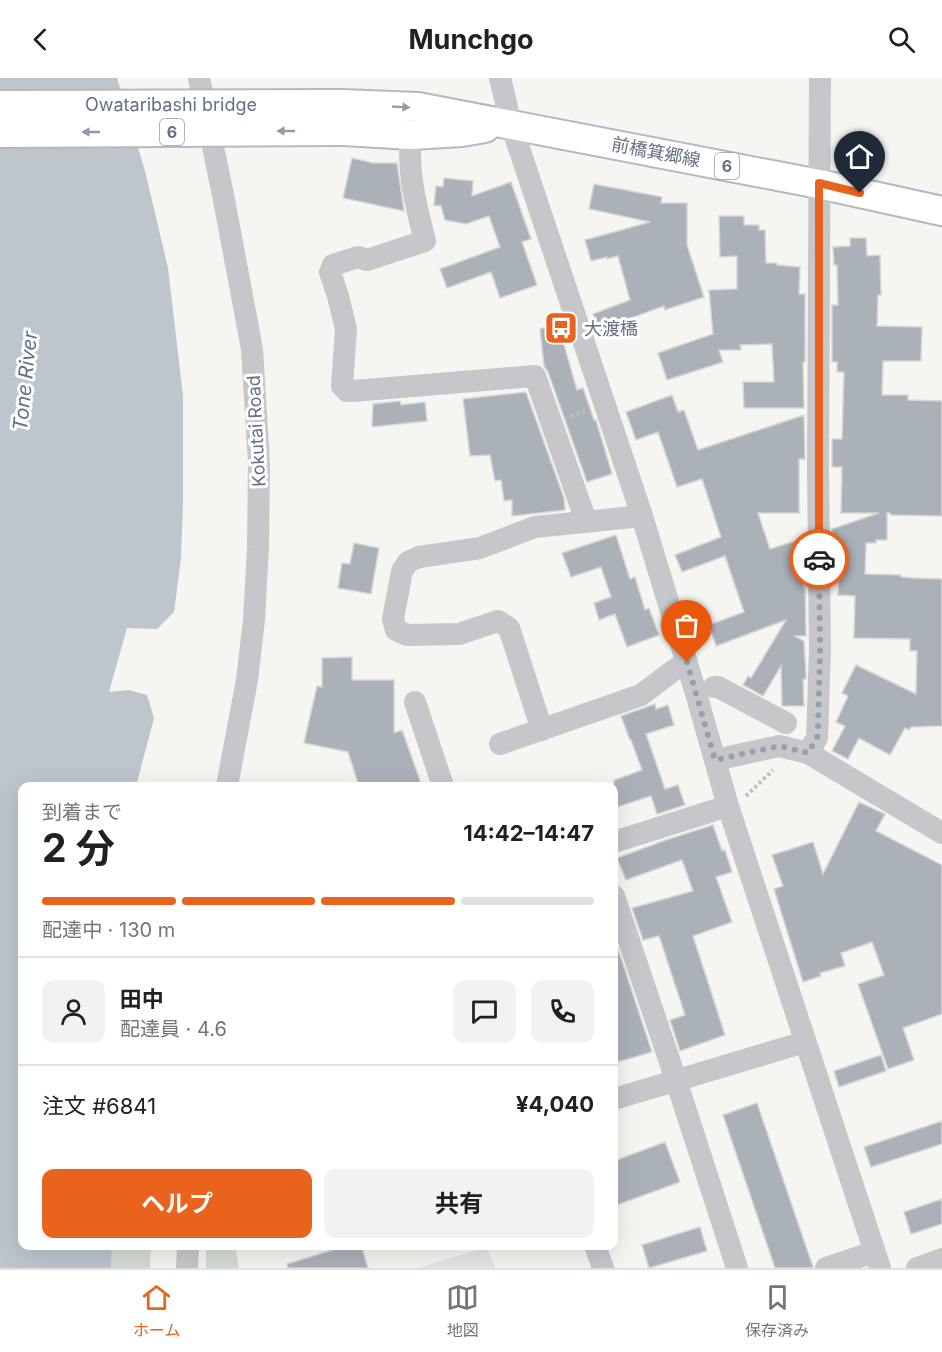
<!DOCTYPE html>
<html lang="ja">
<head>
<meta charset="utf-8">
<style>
  body { margin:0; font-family:Inter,"Noto Sans JP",sans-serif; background:#f2f2f2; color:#202124; height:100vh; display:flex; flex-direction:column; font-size:22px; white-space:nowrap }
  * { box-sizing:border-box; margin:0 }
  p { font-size:20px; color:#757577 }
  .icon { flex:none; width:33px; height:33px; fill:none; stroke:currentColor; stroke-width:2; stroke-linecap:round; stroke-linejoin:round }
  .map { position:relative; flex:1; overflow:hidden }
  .sheet { position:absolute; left:18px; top:704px; width:600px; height:468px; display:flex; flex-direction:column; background:#fff; border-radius:12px; box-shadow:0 6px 24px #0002 }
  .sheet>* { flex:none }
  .pin { position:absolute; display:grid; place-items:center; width:51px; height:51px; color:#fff; margin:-62px -26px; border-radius:50% 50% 50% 0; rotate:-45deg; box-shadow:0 0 6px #0007 }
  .pin .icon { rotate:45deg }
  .courier { position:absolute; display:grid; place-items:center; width:60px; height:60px; margin:-30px; border:4px solid #ea631c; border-radius:50%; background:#fff; color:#222; box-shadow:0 2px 8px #0007 }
  .summary em { font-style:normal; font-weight:700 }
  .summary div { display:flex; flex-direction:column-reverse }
  .summary { display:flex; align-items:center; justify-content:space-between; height:102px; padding:0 24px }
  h1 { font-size:39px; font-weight:700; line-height:45px }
  .bar { display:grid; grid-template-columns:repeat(4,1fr); gap:9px 6px; align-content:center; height:72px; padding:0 24px }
  .bar i { height:8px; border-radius:4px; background:#e0e0e0 }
  .bar .selected { background:#ea631c }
  .bar p { grid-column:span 4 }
  .line { display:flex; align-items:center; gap:15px; padding:0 24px; border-top:2px solid #e0e0e0 }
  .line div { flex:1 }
  .round { display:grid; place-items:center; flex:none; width:63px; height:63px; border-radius:12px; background:#f2f2f2 }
  .cta { display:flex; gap:12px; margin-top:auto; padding:12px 24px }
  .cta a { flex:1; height:69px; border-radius:12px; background:#ea631c; color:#fff; font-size:24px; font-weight:700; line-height:69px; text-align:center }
  .cta a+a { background:#f2f2f2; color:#202124 }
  header { display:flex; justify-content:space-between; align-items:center; height:78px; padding:0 24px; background:#fff; font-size:27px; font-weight:700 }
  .tabs { display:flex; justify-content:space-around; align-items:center; height:84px; border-top:2px solid #e0e0e0; background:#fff; font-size:16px; color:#757577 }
  .tabs a { display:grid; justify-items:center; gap:3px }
  .tabs .selected { color:#ea631c }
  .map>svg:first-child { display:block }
  .built { fill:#e5e6e5 }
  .green { fill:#d5dcd2 }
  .water { fill:#bdc6cd }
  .building { fill:#aab1b8; stroke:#d6d6d4; stroke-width:1.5 }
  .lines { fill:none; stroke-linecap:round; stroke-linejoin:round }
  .major-casing { stroke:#b5b8bd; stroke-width:32 }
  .path { stroke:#bcbec0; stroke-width:4; stroke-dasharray:3 3; stroke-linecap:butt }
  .minor { stroke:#c5c7cb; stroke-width:22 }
  .major { stroke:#fff; stroke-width:28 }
  .major-bridge-casing { stroke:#b5b8bd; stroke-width:32; stroke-linecap:butt }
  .major-bridge { stroke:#fff; stroke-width:28 }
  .oneway { fill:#929ca8 }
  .done { stroke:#969faa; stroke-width:6; stroke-dasharray:0 10.8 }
  .route { stroke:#ea631c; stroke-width:8 }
  .labels { text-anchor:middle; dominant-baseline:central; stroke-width:6; stroke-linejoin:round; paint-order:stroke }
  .shield { fill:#fff; stroke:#929ca8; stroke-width:1.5 }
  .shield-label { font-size:16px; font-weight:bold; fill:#637183 }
  .street-label { font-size:18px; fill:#637183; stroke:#fff }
  .poi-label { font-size:18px; fill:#637183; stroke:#fff; text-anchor:start }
  .water-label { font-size:20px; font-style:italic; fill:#5f7381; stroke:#fff }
</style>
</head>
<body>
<header><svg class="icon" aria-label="back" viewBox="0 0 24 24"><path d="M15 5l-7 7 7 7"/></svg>Munchgo<svg class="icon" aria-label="search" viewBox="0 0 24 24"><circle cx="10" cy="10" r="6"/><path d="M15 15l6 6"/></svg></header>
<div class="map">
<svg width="942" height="1190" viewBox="0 0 942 1190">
  <rect width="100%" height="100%" fill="#f5f5f1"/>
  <path class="built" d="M487,1169l8,21h-77z"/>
  <path class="green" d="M112,1167h39l-1,23h-39z
    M206,1167h29l4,23h-33z"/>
  <path class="water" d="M0,0h117l28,93 23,97 15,128v108l-2,54 -7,54 -17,17 -30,-1 -18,64 20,-2 18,5 7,23 -18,68h-114v459h90l-1,23h-111z"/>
  <path class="building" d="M352,80l21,5h24l7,48 -61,-13z
    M444,100l29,3 -1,15 39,-14 20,57 -9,3 15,43 -37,13 -9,-26 -44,16 -7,-19 60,-22 -11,-31 -23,8 -21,-4 -4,-14 -7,-1 2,-19 7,1z
    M594,106l68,13 -1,6h26v42l17,52 -39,13 -1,-4 -49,18 3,8 -17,5 -8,-23 37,-14 -12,-44 -11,3v-2l-16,4 -6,-21 65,-18 -61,-13z
    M719,138h25v9h15v5h6l1,33h11v2l23,2 -1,27h6v68h-2l1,46h-60l-1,-26h31l-2,-38 -32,1 1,5h-22l4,12 -56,18 -9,-27 55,-19 -4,-44 28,-1v-33l-17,1z
    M850,160h16l1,18 13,-1 1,40h-3l-1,31 45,1 -1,34h-38l-1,34h26v5l34,1v115l-51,-1 -1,-2h-3v27h-11v3h-10l-1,31 36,1v2l13,1 28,1v147l-31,1 -2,3 -4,-2 -15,27 -31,-17 -11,21 -16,-8 13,-25 -9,-4 12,-26 -6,-3 14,-28 60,29 1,-43h-7v-12l-56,-1 1,-42 -17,-1 2,-51h-8v-15l47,-16h-38l1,-46h-10v-28h10l2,-67h-7v-10h-5v-57h6l-1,-40h-3l-1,-18 17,-1z
    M558,246l19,66 6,-2 11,32h2l16,54 -25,8 -39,-110 -4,-6 -4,-37z
    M526,314l38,106 1,12 -53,6v-16l-8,1 -3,-21 -6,1 -5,-26 -20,1 -7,-57z
    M672,317l6,17 6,-2 14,40 106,-35 1,44h-6v54h-41l12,36 35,-11 -1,27 -4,1 4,23 1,-1 1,48h-12l10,5 2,36v2h-3l1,27h-22l-1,-40 -18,30 -20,-11 5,-9 3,2 35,-58 -70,26 -7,-21 35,-13 -19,-56 -43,16 -7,-17 46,-18 -19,-58 -25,8 -19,-55 -22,8 -10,-28z
    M400,323l1,4 24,-3 2,19 -55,6 1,-23z
    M616,457l14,44 5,-2 10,33 4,-2 10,27 -32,12 -12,-33 -16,6 -5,-17 17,-6 -10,-30 -30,10 -9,-24z
    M354,465l25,5 -8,46 -33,-6 4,-25 8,1z
    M352,579v23h42v53l8,-3 20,56h-63l-11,-34 -44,-9 13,-57 5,1v-29z
    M655,626l1,5 12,-4 6,20 -28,9 19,55 13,-4 7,20 -28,9 -6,-18 -37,12v-28l28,-10 -11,-30h-1l-9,-24z
    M859,724l26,12 -9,17 66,34v149l-39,14 11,32 -26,9 -30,-85 26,-9 -12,-33 -31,11 4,13 -25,7 1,3 -18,6 -29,-93 9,-3 -11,-31 41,-13 10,32z
    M713,747l9,26 3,-1 7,22 -16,5 16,45 -39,14 32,99 -45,16 -10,-31 15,-5 -26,-79 -16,4 -11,-32 61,-17 -11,-31 -56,20 -9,-22 49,-18z
    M614,859l38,115 -38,11z
    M881,977l5,16 -47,16 -5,-16z
    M757,1025l56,164v1h-38l-52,-153z
    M942,1043v23l-71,23 -7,-20z
    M665,1064l15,40 -66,24v-45z
    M942,1121v25l-31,10 -7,-22z
    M700,1149l7,24 -58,17 -7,-23z
    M349,1167h12l7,23h-80l-1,-4z"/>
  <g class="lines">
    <g class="major-casing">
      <path id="major" d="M342,26l76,3 401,77 123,27
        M344,53l67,4 51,-3 23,-4"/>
    </g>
    <path class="path" d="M571,338l16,-5
      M746,718l27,-26"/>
    <path class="minor" d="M199,0l25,122 28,149 7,114 -1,84 -4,73 -7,60 -20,106
      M500,0l11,46 131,392 53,174 33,116 152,462
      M411,57c-4,36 5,71 14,106l-58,19 -9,-3 -25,8 -3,7 8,24 8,33 -4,57 5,5h6l182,-15 51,145
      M714,609h4l68,36
      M415,624l28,84
      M542,652l-33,-102 -11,-7 -39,13 -52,1 -11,-5 -3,-11 9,-48 6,-9 11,-5 61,-9 55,-21 107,-11
      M500,666l141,-49 33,-25 13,-8
      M808,675l9,-15 3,-88 -2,-182 2,-390
      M715,682l64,-14 29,7 134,80
      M614,764l114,-36
      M614,818l62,184 61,188
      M614,1021l191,-57
      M595,1167l8,23
      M187,1190l1,-23
      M826,1190l48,-16
      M917,1190l25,-9"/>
    <use href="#major" class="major"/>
    <g class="major-bridge-casing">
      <path id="major-bridge" d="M0,27l342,-1
        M0,55l344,-2"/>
    </g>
    <use href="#major-bridge" class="major-bridge"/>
  </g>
  <defs><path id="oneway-solid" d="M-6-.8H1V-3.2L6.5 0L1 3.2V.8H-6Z" transform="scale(1.5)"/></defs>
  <g class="oneway">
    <use href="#oneway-solid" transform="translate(401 29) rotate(3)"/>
    <use href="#oneway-solid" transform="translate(286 53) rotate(180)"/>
    <use href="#oneway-solid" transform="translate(91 54) rotate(180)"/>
  </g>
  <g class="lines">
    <path class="done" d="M687,584l28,98 64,-14 29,7 9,-15 1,-10 2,-78 -1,-91"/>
    <path class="route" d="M819,481v-376l41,10"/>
  </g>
  <defs>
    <g id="bus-square" transform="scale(1.725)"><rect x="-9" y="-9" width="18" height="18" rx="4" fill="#ea631c" stroke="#fff"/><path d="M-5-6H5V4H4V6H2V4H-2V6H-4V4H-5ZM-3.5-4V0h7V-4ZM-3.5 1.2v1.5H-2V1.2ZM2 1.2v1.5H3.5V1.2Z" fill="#fff"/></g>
  </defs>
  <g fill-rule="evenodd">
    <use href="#bus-square" x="561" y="250"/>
  </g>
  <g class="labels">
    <g class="shield">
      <rect x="160" y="41" width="24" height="26" rx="4.5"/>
      <rect x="715" y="75" width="24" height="26" rx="4.5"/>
    </g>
    <g class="shield-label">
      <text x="172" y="54">6</text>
      <text x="727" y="88">6</text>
    </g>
    <g class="street-label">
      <text x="171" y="26">Owataribashi bridge</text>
      <text transform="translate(656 74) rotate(11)">前橋箕郷線</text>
      <text transform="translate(256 353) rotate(-93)">Kokutai Road</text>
    </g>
    <g class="poi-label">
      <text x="584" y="250">大渡橋</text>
    </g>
    <g class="water-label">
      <text transform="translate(25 303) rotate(-84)">Tone River</text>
    </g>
  </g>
</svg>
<div class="pin" style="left:687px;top:584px;background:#ea580c"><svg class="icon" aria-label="bag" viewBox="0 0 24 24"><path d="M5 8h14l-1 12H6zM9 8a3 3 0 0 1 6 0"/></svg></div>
<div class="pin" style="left:860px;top:115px;background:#1f2937"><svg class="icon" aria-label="home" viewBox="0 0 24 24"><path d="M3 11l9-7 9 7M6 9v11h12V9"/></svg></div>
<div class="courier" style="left:819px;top:481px"><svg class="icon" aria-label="car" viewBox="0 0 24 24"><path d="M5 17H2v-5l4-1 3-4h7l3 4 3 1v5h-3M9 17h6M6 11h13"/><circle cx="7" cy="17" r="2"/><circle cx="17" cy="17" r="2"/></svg></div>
<section class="sheet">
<div class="summary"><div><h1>2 分</h1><p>到着まで</p></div><em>14:42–14:47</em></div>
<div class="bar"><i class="selected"></i><i class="selected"></i><i class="selected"></i><i></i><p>配達中 · 130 m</p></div>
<div class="line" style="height:108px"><a class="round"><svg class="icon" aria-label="person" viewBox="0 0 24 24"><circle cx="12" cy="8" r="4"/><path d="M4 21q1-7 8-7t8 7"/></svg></a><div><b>田中</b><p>配達員 · 4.6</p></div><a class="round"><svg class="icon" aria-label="chat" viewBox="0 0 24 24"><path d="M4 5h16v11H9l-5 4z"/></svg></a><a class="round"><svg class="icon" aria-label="phone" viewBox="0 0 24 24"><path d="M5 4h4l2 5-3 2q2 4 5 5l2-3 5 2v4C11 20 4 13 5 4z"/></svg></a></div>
<div class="line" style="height:78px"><div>注文 #6841</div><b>¥4,040</b></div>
<div class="cta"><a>ヘルプ</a><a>共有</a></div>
</section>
</div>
<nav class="tabs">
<a class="selected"><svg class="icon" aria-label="home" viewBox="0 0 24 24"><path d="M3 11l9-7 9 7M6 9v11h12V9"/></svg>ホーム</a>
<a><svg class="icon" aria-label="map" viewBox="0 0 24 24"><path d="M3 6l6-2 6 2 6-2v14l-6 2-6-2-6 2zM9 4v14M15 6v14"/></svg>地図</a>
<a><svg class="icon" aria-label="saved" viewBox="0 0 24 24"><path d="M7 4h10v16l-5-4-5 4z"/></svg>保存済み</a>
</nav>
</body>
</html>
